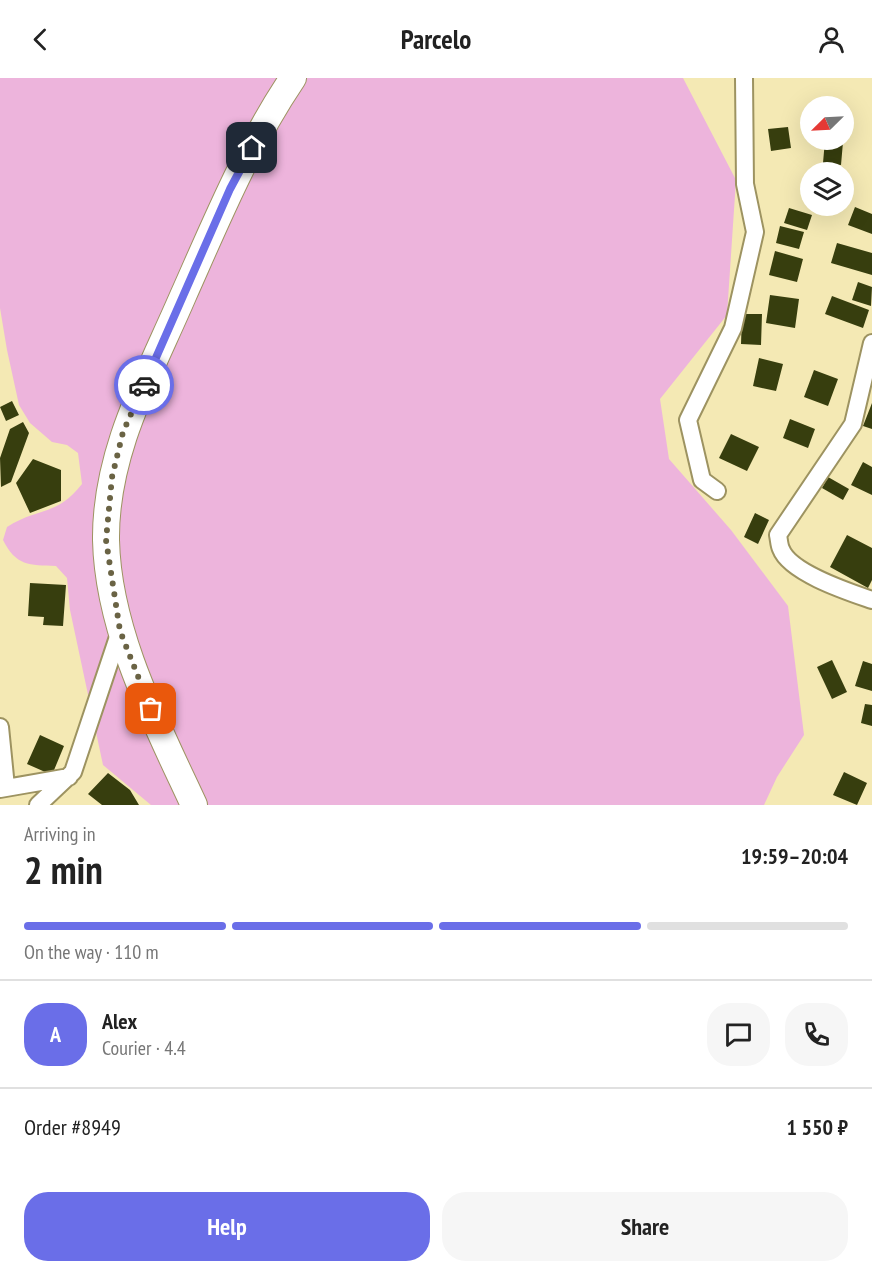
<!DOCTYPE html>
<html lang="en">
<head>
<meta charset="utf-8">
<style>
  body { margin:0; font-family:"PT Sans Narrow",sans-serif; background:#f6f6f6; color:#222; height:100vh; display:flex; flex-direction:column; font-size:22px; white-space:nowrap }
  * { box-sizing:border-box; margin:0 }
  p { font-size:20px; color:#767676 }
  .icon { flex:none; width:33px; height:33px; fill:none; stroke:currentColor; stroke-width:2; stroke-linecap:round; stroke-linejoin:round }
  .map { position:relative; height:727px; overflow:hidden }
  .drawer { display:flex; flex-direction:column; background:#fff; flex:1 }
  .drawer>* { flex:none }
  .needle { width:39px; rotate:246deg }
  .controls { position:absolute; left:800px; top:18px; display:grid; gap:12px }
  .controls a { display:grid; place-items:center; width:54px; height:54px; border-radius:50%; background:#fff; box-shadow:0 6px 24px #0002; font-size:30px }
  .pin { position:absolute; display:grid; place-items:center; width:51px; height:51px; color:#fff; margin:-26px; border-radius:12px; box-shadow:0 3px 9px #0006 }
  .courier { position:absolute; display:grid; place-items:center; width:60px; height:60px; margin:-30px; border:4px solid #6a6ee8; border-radius:50%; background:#fff; color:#222; box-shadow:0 2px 8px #0007 }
  .overview em { font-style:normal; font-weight:800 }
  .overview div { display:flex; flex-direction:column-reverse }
  .overview { display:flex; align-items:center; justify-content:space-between; height:102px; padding:0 24px }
  h1 { font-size:39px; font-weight:800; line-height:45px }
  .bar { display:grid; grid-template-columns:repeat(4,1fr); gap:9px 6px; align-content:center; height:72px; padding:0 24px }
  .bar i { height:8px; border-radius:4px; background:#e0e0e0 }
  .bar .current { background:#6a6ee8 }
  .bar p { grid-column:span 4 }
  .line { display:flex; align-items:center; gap:15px; padding:0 24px; border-top:2px solid #e0e0e0 }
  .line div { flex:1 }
  .round { display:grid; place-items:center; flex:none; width:63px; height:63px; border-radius:24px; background:#f6f6f6 }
  .button { display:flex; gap:12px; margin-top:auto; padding:12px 24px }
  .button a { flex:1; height:69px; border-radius:24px; background:#6a6ee8; color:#fff; font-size:24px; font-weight:800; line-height:69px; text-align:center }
  .button a+a { background:#f6f6f6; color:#222 }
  header { display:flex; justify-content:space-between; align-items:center; height:78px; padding:0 24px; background:#fff; font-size:27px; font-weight:800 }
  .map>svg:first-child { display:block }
  .green { fill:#edb4dc }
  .building { fill:#373e0e }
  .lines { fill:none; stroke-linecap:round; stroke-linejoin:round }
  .minor-casing { stroke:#9d9361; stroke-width:20 }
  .highway-casing { stroke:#9d9361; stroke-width:28 }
  .minor { stroke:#fff; stroke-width:16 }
  .highway { stroke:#fff; stroke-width:26 }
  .done { stroke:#6a6344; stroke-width:6; stroke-dasharray:0 10.8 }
  .route { stroke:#6a6ee8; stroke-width:8 }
</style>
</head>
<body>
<header><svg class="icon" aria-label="back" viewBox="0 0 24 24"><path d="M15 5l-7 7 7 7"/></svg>Parcelo<svg class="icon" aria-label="person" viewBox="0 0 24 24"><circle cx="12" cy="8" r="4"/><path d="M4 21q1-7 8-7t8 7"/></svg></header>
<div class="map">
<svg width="872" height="727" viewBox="0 0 872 727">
  <rect width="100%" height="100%" fill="#f4e9b4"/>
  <path class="green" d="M0,0h683l53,102 -9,135 -67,84 9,60 62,71 57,76 16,129 -27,42 -13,28h-613l-48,-40 -33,-155 -3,-32 -11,-12c-27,-1 -40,0 -53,-26l4,-13c31,-20 49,-10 75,-43l-4,-31 -11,-8 -15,-3 -22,-19 -11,-18 -12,-55 -7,-42z"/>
  <path class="building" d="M788,49l3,21 -20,3 -3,-22z
    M825,62l18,2 -2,23 -18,-2z
    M855,129l17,7v20l-24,-9z
    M789,130l23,7 -5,15 -23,-7z
    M780,148l24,6 -5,17 -23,-6z
    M837,165l35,10v22l-41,-12z
    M775,173l28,8 -6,23 -28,-7z
    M858,204l14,5 -1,19 -19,-6z
    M770,217l29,4 -4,29 -29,-5z
    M832,218l37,14 -6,18 -38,-14z
    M742,236h20l-1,31 -20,-1z
    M759,280l24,6 -7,27 -23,-5z
    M814,292l24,9 -10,27 -24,-9z
    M12,323l7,14 -13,6 -6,-14z
    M872,325v26l-9,-3z
    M790,341l25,10 -7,19 -25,-10z
    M23,344l6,11 -18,49 -10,5 -1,-29 10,-29z
    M731,356l28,13 -12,24 -28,-13z
    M33,381l28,11v31l-31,12 -14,-30z
    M863,384l9,5v28l-21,-10z
    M828,399l21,12 -6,11 -21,-12z
    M755,435l14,7 -11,24 -14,-7z
    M847,457l25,13v32l-4,8 -38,-21z
    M30,505l36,2 -3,41 -20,-1 1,-8 -16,-1z
    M832,582l15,32 -15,7 -15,-32z
    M863,583l9,3v27l-17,-5z
    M865,626l7,1v21l-11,-3z
    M40,657l24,11 -12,29 -25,-11z
    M844,694l23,11 -10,22 -24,-10z
    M108,695l22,17 9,15h-37l-14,-11z"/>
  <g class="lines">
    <g class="minor-casing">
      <path id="minor" d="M872,265l-19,81 -75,111c1,4 1,10 3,14 9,24 68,43 91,51
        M717,413l-15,-11 -14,-60 45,-92 22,-96 -10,-48 -1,-106
        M0,649l6,60
        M0,711l69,-12
        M38,727l35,-33 47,-141"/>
    </g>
    <g class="highway-casing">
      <path id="highway" d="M194,727c-38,-82 -86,-173 -88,-265 -1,-88 43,-165 77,-244 33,-74 64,-150 110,-218"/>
    </g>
    <use href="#minor" class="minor"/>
    <use href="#highway" class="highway"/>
  </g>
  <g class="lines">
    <path class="done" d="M144,307l-21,47 -11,45 -6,63 14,91 31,78"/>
    <path class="route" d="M144,307l86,-196 22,-41"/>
  </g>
</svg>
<div class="controls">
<a><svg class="needle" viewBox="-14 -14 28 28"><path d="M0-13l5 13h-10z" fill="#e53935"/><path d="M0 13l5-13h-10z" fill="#767676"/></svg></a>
<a><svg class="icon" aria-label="layers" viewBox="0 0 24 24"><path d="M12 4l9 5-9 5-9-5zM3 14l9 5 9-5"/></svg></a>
</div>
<div class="pin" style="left:151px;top:631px;background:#ea580c"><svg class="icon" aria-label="bag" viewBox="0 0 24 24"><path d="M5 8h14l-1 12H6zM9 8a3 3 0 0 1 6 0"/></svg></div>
<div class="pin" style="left:252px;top:70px;background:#1f2937"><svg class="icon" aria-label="home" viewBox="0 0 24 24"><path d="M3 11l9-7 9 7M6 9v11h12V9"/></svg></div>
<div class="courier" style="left:144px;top:307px"><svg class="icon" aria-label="car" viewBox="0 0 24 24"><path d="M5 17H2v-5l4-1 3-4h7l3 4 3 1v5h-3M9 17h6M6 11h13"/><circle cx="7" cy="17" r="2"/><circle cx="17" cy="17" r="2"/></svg></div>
</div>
<section class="drawer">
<div class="overview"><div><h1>2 min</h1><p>Arriving in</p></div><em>19:59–20:04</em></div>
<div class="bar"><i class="current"></i><i class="current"></i><i class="current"></i><i></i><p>On the way · 110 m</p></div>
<div class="line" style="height:108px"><b class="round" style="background:#6a6ee8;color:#fff">A</b><div><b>Alex</b><p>Courier · 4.4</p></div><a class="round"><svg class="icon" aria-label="chat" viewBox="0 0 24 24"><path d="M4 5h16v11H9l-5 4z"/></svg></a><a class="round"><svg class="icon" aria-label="phone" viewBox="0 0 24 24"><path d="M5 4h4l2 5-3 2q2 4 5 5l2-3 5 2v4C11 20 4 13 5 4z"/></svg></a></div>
<div class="line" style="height:78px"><div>Order #8949</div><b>1 550 ₽</b></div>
<div class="button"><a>Help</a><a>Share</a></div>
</section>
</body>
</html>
